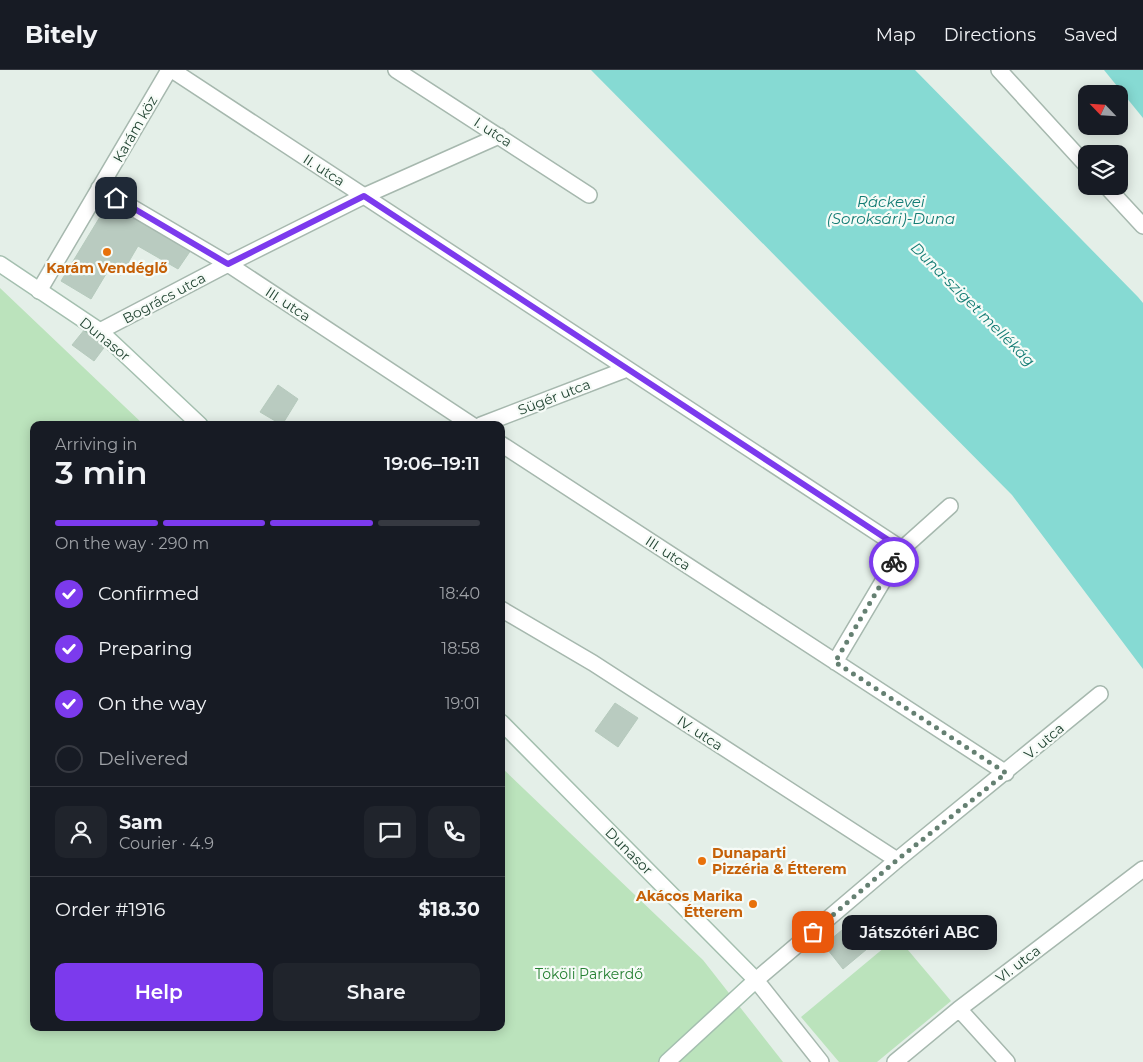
<!DOCTYPE html>
<html lang="en">
<head>
<meta charset="utf-8">
<style>
  body { margin:0; font-family:Montserrat,sans-serif; background:#20242c; color:#f1f3f6; height:100vh; display:flex; flex-direction:column; font-size:19px; white-space:nowrap }
  * { box-sizing:border-box; margin:0 }
  p { font-size:16px; color:#9ea1a6 }
  .icon { flex:none; width:28px; height:28px; fill:none; stroke:currentColor; stroke-width:2; stroke-linecap:round; stroke-linejoin:round }
  .map { position:relative; flex:1; overflow:hidden }
  .side { position:absolute; left:30px; top:351px; width:475px; height:610px; display:flex; flex-direction:column; background:#171b24; border-radius:10px; box-shadow:0 2px 12px #0003 }
  .side>* { flex:none }
  .needle { width:32px; rotate:295deg }
  .fabs { position:absolute; left:1078px; top:15px; display:grid; gap:10px }
  .fabs a { display:grid; place-items:center; width:50px; height:50px; border-radius:10px; background:#171b24; box-shadow:0 2px 12px #0003; font-size:25px }
  .pin { position:absolute; display:grid; place-items:center; width:42px; height:42px; color:#fff; margin:-21px; border-radius:10px; box-shadow:0 2px 8px #0006 }
  .courier { position:absolute; display:grid; place-items:center; width:50px; height:50px; margin:-25px; border:4px solid #7c3aed; border-radius:50%; background:#fff; color:#222; box-shadow:0 1px 6px #0007 }
  .bubble { position:absolute; height:35px; border-radius:10px; background:#171b24; box-shadow:0 2px 12px #0003; font-size:16px; font-weight:600; line-height:35px; text-align:center }
  .head em { font-style:normal; font-weight:600 }
  .head div { display:flex; flex-direction:column-reverse }
  .head { display:flex; align-items:center; justify-content:space-between; height:85px; padding:0 25px }
  h1 { font-size:32px; font-weight:600; line-height:38px }
  .bar { display:grid; grid-template-columns:repeat(4,1fr); gap:8px 5px; align-content:center; height:60px; padding:0 25px }
  .bar i { height:6px; border-radius:4px; background:#363941 }
  .bar .current { background:#7c3aed }
  .bar p { grid-column:span 4 }
  .line { display:flex; align-items:center; gap:12px; padding:0 25px; border-top:1px solid #363941 }
  .line div { flex:1 }
  .round { display:grid; place-items:center; flex:none; width:52px; height:52px; border-radius:10px; background:#20242c }
  ol { padding:0 25px; list-style:none }
  li { display:flex; align-items:center; gap:15px; height:55px }
  li p { margin-inline-start:auto }
  li .icon { padding:5px; border-radius:50%; background:#7c3aed; color:#fff; stroke-width:4 }
  li:last-child { color:#9ea1a6 }
  li i { width:28px; height:28px; border:2px solid #363941; border-radius:50% }
  .button { display:flex; gap:10px; margin-top:auto; padding:10px 25px }
  .button a { flex:1; height:58px; border-radius:10px; background:#7c3aed; color:#fff; font-size:20px; font-weight:600; line-height:58px; text-align:center }
  .button a+a { background:#20242c; color:#f1f3f6 }
  header { display:flex; align-items:center; gap:30px; box-sizing:border-box; height:70px; padding:0 25px; background:#171b24; border-bottom:1px solid #363941 }
  header strong { font-size:24px }
  nav { display:flex; gap:28px; margin-inline-start:auto; font-size:18px }
  .map>svg:first-child { display:block }
  .green { fill:#bbe3bc }
  .water { fill:#86dad3 }
  .building { fill:#b9cbc0; stroke:#b6cabd }
  .lines { fill:none; stroke-linecap:round; stroke-linejoin:round }
  .street-casing { stroke:#a6b8ae; stroke-width:18 }
  .secondary-casing { stroke:#a4bfaf; stroke-width:18 }
  .street { stroke:#fff; stroke-width:15 }
  .secondary { stroke:#fff; stroke-width:15 }
  .done { stroke:#658072; stroke-width:5; stroke-dasharray:0 9 }
  .route { stroke:#7c3aed; stroke-width:6 }
  .food-dot { fill:#e8710a; stroke:#f6fbf7; stroke-width:2 }
  .labels { text-anchor:middle; dominant-baseline:central; stroke-width:4.5; stroke-linejoin:round; paint-order:stroke }
  .street-label { font-size:14px; fill:#214432; stroke:#f6fbf7 }
  .food-label { font-size:14px; font-weight:bold; fill:#c56008; stroke:#f6fbf7 }
  .park-label { font-size:14px; fill:#268033; stroke:#f6fbf7 }
  .water-label { font-size:15px; font-style:italic; fill:#137c74; stroke:#f6fbf7 }
</style>
</head>
<body>
<header>
<strong>Bitely</strong>
<nav><a>Map</a><a>Directions</a><a>Saved</a></nav>
</header>
<div class="map">
<svg width="1143" height="992" viewBox="0 0 1143 992">
  <rect width="100%" height="100%" fill="#e4efe8"/>
  <path class="green" d="M0,218l144,137h-110v603h467v-261l202,193 80,102h-783z
    M897,867l54,64 -74,61h-38l-38,-45z"/>
  <path class="water" d="M591,0h324l223,227 5,6v366l-131,-174z
    M1104,0h39v48z"/>
  <path class="building" d="M109,132l82,48 -13,19 -40,-23 -17,29 -12,-6 -18,30 -30,-18z
    M85,259l21,16 -12,16 -22,-16z
    M278,315l20,14 -16,26 -22,-13z
    M615,633l23,15 -20,29 -23,-16z
    M854,850l19,24 -30,25 -19,-24z"/>
  <g class="lines">
    <g class="street-casing">
      <path id="street" d="M172,0l730,479
        M396,0l193,125
        M999,0l87,95
        M1106,116l37,40
        M99,118l129,76 244,161
        M39,221l130,-221
        M100,261l128,-67 136,-68 135,-60
        M481,355l146,-56
        M501,374l505,329
        M501,539l92,54 304,197
        M835,592l67,-113 48,-43
        M959,939l48,53
        M821,992l-65,-82 141,-120 203,-166
        M895,992l64,-53 184,-140"/>
    </g>
    <g class="secondary-casing">
      <path id="secondary" d="M0,194l100,67 100,94
        M501,652l255,258 -89,82"/>
    </g>
    <use href="#street" class="street"/>
    <use href="#secondary" class="secondary"/>
  </g>
  <g class="lines">
    <path class="done" d="M813,862l84,-72 109,-87 -171,-111 59,-100"/>
    <path class="route" d="M116,128l112,66 136,-68 538,353 -8,13"/>
  </g>
  <g class="food-dot">
    <circle cx="107" cy="182" r="5"/>
    <circle cx="702" cy="791" r="5"/>
    <circle cx="753" cy="834" r="5"/>
  </g>
  <g class="labels">
    <g class="street-label">
      <text transform="translate(135 59) rotate(-60)">Karám köz</text>
      <text transform="translate(493 62) rotate(33)">I. utca</text>
      <text transform="translate(324 100) rotate(33)">II. utca</text>
      <text transform="translate(164 228) rotate(-28)">Bogrács utca</text>
      <text transform="translate(288 234) rotate(33)">III. utca</text>
      <text transform="translate(105 269) rotate(39)">Dunasor</text>
      <text transform="translate(554 327) rotate(-21)">Sügér utca</text>
      <text transform="translate(668 483) rotate(33)">III. utca</text>
      <text transform="translate(700 663) rotate(33)">IV. utca</text>
      <text transform="translate(1044 671) rotate(-40)">V. utca</text>
      <text transform="translate(629 781) rotate(45)">Dunasor</text>
      <text transform="translate(1018 894) rotate(-37)">VI. utca</text>
    </g>
    <g class="food-label">
      <text x="107" y="198">Karám Vendéglő</text>
      <text x="712" y="783" text-anchor="start">Dunaparti<tspan x="712" dy="16">Pizzéria &amp; Étterem</tspan></text>
      <text x="743" y="826" text-anchor="end">Akácos Marika<tspan x="743" dy="16">Étterem</tspan></text>
    </g>
    <g class="park-label">
      <text x="589" y="904">Tököli Parkerdő</text>
    </g>
    <g class="water-label">
      <text x="891" y="131">Ráckevei<tspan x="891" dy="17">(Soroksári)-Duna</tspan></text>
      <text transform="translate(973 234) rotate(45)">Duna-sziget mellékág</text>
    </g>
  </g>
</svg>
<div class="fabs">
<a><svg class="needle" viewBox="-14 -14 28 28"><path d="M0-13l5 13h-10z" fill="#e53935"/><path d="M0 13l5-13h-10z" fill="#9ea1a6"/></svg></a>
<a><svg class="icon" aria-label="layers" viewBox="0 0 24 24"><path d="M12 4l9 5-9 5-9-5zM3 14l9 5 9-5"/></svg></a>
</div>
<div class="pin" style="left:813px;top:862px;background:#ea580c"><svg class="icon" aria-label="bag" viewBox="0 0 24 24"><path d="M5 8h14l-1 12H6zM9 8a3 3 0 0 1 6 0"/></svg></div>
<div class="pin" style="left:116px;top:128px;background:#1f2937"><svg class="icon" aria-label="home" viewBox="0 0 24 24"><path d="M3 11l9-7 9 7M6 9v11h12V9"/></svg></div>
<div class="courier" style="left:894px;top:492px"><svg class="icon" aria-label="bike" viewBox="0 0 24 24"><circle cx="6" cy="16" r="4"/><circle cx="18" cy="16" r="4"/><path d="M6 16l4-8h5l3 8M10 8l3 8H6M13 5h3"/></svg></div>
<div class="bubble" style="left:842px;top:845px;width:155px">Játszótéri ABC</div>
<section class="side">
<div class="head"><div><h1>3 min</h1><p>Arriving in</p></div><em>19:06–19:11</em></div>
<div class="bar"><i class="current"></i><i class="current"></i><i class="current"></i><i></i><p>On the way · 290 m</p></div>
<ol>
<li><svg class="icon" aria-label="check" viewBox="0 0 24 24"><path d="M5 12l5 5 9-10"/></svg>Confirmed<p>18:40</p></li>
<li><svg class="icon" aria-label="check" viewBox="0 0 24 24"><path d="M5 12l5 5 9-10"/></svg>Preparing<p>18:58</p></li>
<li><svg class="icon" aria-label="check" viewBox="0 0 24 24"><path d="M5 12l5 5 9-10"/></svg>On the way<p>19:01</p></li>
<li><i></i>Delivered</li>
</ol>
<div class="line" style="height:90px"><a class="round"><svg class="icon" aria-label="person" viewBox="0 0 24 24"><circle cx="12" cy="8" r="4"/><path d="M4 21q1-7 8-7t8 7"/></svg></a><div><b>Sam</b><p>Courier · 4.9</p></div><a class="round"><svg class="icon" aria-label="chat" viewBox="0 0 24 24"><path d="M4 5h16v11H9l-5 4z"/></svg></a><a class="round"><svg class="icon" aria-label="phone" viewBox="0 0 24 24"><path d="M5 4h4l2 5-3 2q2 4 5 5l2-3 5 2v4C11 20 4 13 5 4z"/></svg></a></div>
<div class="line" style="height:65px"><div>Order #1916</div><b>$18.30</b></div>
<div class="button"><a>Help</a><a>Share</a></div>
</section>
</div>
</body>
</html>
